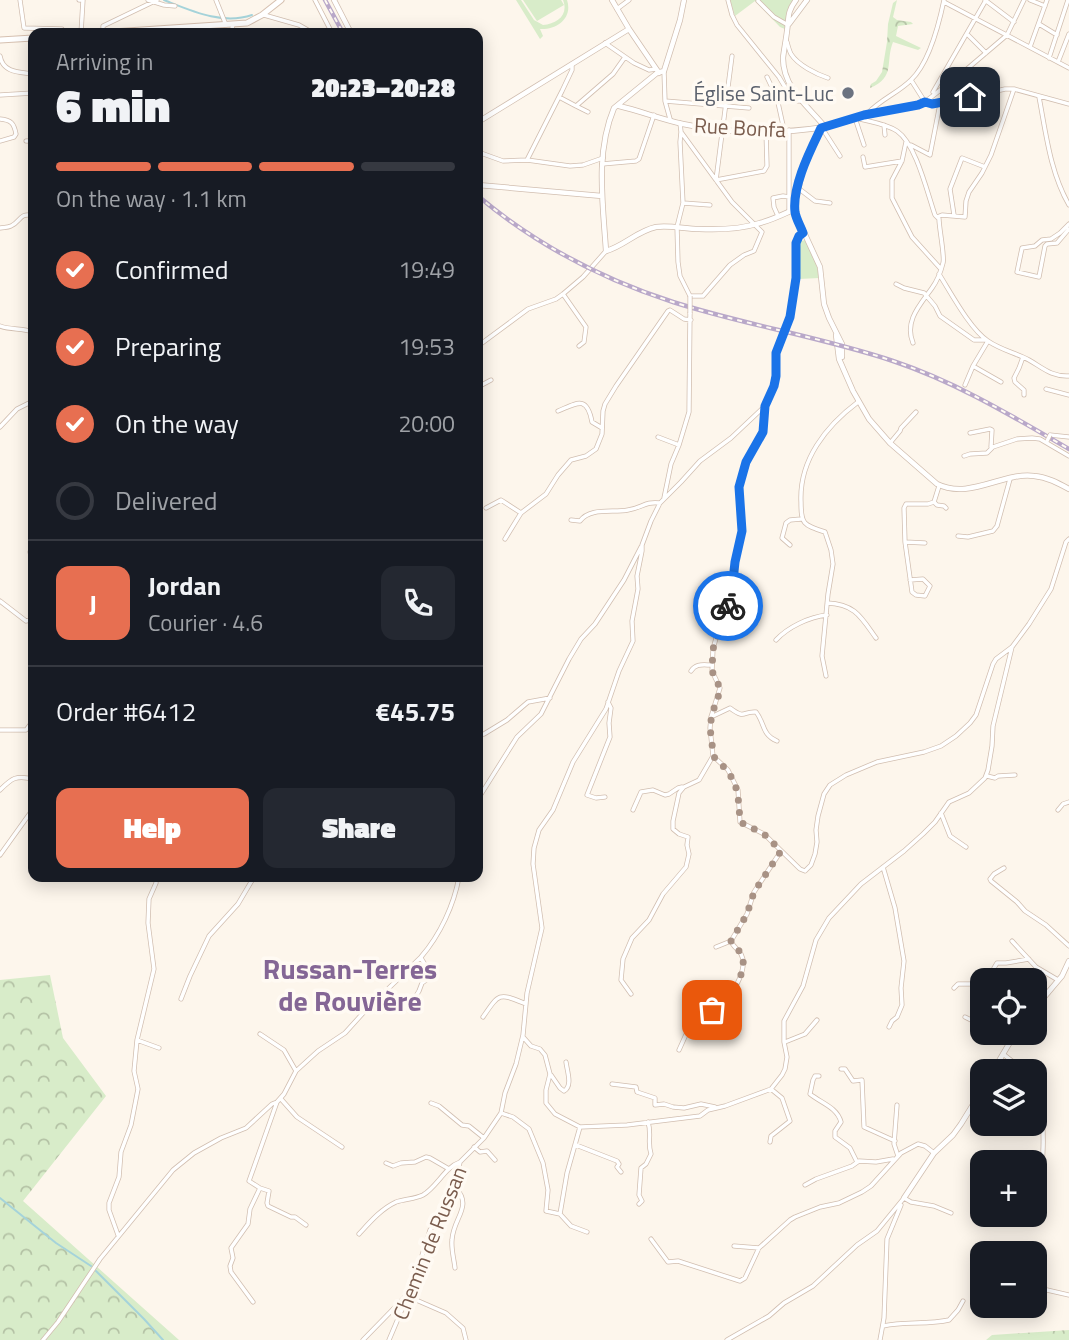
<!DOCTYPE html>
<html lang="en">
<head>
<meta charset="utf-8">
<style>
  body { margin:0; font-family:"Titillium Web",sans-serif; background:#242831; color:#f1f3f6; height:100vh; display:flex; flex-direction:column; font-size:26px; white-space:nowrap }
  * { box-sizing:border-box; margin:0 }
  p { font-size:23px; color:#9ea1a6 }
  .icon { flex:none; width:38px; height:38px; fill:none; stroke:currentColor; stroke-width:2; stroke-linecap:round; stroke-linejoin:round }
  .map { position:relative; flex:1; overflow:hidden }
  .side { position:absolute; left:28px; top:28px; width:455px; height:854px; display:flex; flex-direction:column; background:#171b24; border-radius:14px; box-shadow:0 4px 18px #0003 }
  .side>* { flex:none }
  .controls { position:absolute; left:970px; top:968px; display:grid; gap:14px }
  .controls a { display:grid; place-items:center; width:77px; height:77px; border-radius:14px; background:#171b24; box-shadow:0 4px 18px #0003; font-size:35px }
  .pin { position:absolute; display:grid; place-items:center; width:60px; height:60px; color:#fff; margin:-30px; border-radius:14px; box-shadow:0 4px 10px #0006 }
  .courier { position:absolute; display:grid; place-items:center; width:70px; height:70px; margin:-35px; border:5px solid #1a73e8; border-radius:50%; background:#fff; color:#222; box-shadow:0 2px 9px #0007 }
  .head em { font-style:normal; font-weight:800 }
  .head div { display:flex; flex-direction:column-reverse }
  .head { display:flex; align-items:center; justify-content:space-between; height:119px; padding:0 28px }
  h1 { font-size:46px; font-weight:800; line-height:52px }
  .bar { display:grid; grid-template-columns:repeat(4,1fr); gap:10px 7px; align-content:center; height:84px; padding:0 28px }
  .bar i { height:9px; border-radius:5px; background:#363941 }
  .bar .on { background:#e76f51 }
  .bar p { grid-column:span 4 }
  .line { display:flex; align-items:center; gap:18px; padding:0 28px; border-top:2px solid #363941 }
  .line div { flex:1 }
  .round { display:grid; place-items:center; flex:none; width:74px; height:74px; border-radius:14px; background:#242831 }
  ol { padding:0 28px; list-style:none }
  li { display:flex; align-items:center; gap:21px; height:77px }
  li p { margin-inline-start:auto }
  li .icon { padding:7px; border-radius:50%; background:#e76f51; color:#fff; stroke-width:4 }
  li:last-child { color:#9ea1a6 }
  li i { width:38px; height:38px; border:4px solid #363941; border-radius:50% }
  .primary-button { display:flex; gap:14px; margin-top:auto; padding:14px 28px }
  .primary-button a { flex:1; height:80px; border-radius:14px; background:#e76f51; color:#fff; font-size:28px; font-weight:800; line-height:80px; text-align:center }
  .primary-button a+a { background:#242831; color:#f1f3f6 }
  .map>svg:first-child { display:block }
  .forest { fill:url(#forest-crowns) }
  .green { fill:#d8ecc9 }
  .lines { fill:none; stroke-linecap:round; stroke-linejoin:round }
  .stream { stroke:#a5d3da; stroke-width:2 }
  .minor-casing { stroke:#d1beb0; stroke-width:5 }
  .tertiary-casing { stroke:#d1beb0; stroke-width:6 }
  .secondary-casing { stroke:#d6c0b0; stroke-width:7 }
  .minor { stroke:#fff; stroke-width:3.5 }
  .tertiary { stroke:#fff; stroke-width:4.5 }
  .secondary { stroke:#fff; stroke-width:5 }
  .rail-casing { stroke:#b9a8c9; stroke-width:4.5 }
  .rail { stroke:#fffaf3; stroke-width:2; stroke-dasharray:5; stroke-linecap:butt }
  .minor-bridge-casing { stroke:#d1beb0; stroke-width:5; stroke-linecap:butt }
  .minor-bridge { stroke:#fff; stroke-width:3.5 }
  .done { stroke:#a89285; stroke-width:7; stroke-dasharray:0 12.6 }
  .route { stroke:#1a73e8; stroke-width:9 }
  .worship-dot { fill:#6b7280; stroke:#fffaf3; stroke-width:2.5 }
  .labels { text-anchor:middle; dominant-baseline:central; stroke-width:7; stroke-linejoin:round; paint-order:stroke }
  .worship-label { font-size:21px; fill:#5b616d; stroke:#fffaf3; text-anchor:end }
  .street-label { font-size:21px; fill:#7a5c4d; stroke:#fffaf3 }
  .district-label { font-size:28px; font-weight:bold; fill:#846695; stroke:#fffaf3 }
</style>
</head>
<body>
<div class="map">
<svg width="1069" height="1340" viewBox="0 0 1069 1340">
  <defs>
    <pattern id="forest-crowns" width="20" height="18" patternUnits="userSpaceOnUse" patternTransform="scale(1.75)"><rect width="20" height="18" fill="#d8ecc9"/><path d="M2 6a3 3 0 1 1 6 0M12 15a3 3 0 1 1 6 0" fill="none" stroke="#b4c2a5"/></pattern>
  </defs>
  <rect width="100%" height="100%" fill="#fdf6ec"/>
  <path class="forest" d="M897,0l-4,17 4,3 14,2 2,2 -15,2 -2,10 25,12 -3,2 -25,-8c-8,20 3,35 -23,46l1,-4 5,-3 6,-9 5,-30 1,-18 5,-21z
    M50,975l13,63 43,58 -83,105 156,139h-179v-360z
    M1069,1330v10h-83l6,-5z"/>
  <path class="green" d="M516,0h5l13,20 9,5c14,-1 26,-10 20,-25h4c6,18 -10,30 -27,29l3,7 -3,3z
    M523,0h38l3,5 -27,16z
    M730,0h64l-7,11 -2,18 -5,-2 -25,-26 -20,15z
    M805,240c6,13 13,23 14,38l-20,1 -1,-37z"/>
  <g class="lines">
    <path class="stream" d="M164,0c28,11 58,25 88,15
      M0,1198l56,45 35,23
      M96,1271l48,48 19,21"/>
    <g class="minor-casing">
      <path id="minor" d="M20,0l4,28 38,1 2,4
        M79,0h4l-2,33
        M148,0l16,5 11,1
        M216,0l10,25
        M315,0l17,33
        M728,0l4,15 5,10 42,52 12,20 5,4h5
        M985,0l29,22
        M1030,0l15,6
        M758,1l16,16 14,8
        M944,2l125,66
        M617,9l12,-9
        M264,15l35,10 14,8
        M1039,24l18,11
        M103,33v-7l54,-26
        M231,33l2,-9
        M968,35l18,18
        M787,42c1,4 2,8 4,12 7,11 25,20 37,24
        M605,43l29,20 15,7 7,-1
        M1030,47l17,-47
        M0,56c3,17 19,16 33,18
        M1049,58l19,-58
        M1058,62l11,-28
        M664,71l1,30 5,18
        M767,77l10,21 7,32
        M911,80l14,22
        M933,92l53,-92
        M0,95l33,-2
        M559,97l17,9 37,-32 12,-17
        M1039,97c7,36 11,75 30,108
        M665,101l84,7
        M925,102l42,-33 40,-34 17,-35
        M576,106l12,6
        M868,113c13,-14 30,-20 43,-33 18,-17 28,-56 33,-80
        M857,117l3,2c12,3 26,5 37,12 19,13 30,61 38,84l4,4c0,9 6,38 4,44 -2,8 -6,18 -11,25 -12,17 -28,33 -19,55
        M855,118l9,27
        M0,119c11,1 14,4 16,15l-2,3 -14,4
        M680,123l1,9 51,70 30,30 -8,19 -10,4 -14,10 -27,31h-13l-10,-20 -2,-14 -1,-35 6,-24 -3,-61 1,-10
        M884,125l1,10
        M825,127l42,-13 51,-9 7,-3 7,2h8l65,-15h9l55,15
        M822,128l18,28
        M26,141h7
        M906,142l-4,19 -10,19v18l20,39 28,31
        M911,145l19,10 10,-51
        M478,152l25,9 24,-1 43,6 13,-1 20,-7
        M863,157l2,10 37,-6
        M527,160l35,-69 10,-21v-6
        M602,164l34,-3 3,-2 15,-44
        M716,180l16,-124
        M716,180l48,-9 3,-5 -1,-35
        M798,188l17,13 15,2
        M683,203l27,2
        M789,212v-82
        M954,215l-4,-26 12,-31 23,9
        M778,216l-4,-9 -1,-9 10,-2 6,1
        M937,217l5,-2 23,2 1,-16 3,-9 13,-19 9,-18 23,-66
        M1069,224l-9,9 -9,6 -9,1 -7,6 -13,2 -5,24 22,5 6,-31 2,-2 10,-1 12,-14
        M0,228c4,-1 7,0 11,-2 10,-4 8,-14 22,-10
        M939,274c12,19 31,55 49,67 13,9 28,12 41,19 14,8 23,17 40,16
        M896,284l8,4 20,5 11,13 5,10 34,24h12
        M563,294l23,33 -2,15 -5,4
        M0,326c11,4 22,2 33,6
        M478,346l50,-37 28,-10 7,-5 20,-17 23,-26
        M1023,357l-4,11 -5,10 1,4 9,8v5
        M973,366l28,16
        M965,385l8,-19 15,-25
        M478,387l13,-7
        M1046,389l23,6
        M765,408l-2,25 -17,29 -4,13 -3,12 3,44 -7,31 -4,37 -13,32 -5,18 -1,22 8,17 -9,29 -1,11 3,28 15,14 10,20 2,32 24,12 36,35 5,2 6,-6 4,-11 2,-12 -1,-12 2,-14 6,-22 6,-9 16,-10 31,-13 47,-10 17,-6 15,-10 14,-13 6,-8 17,-51 3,-5 16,-12
        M558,411c19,-8 29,-16 34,11l10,6
        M0,427l17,-18 16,-8
        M970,433l20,-4 2,1 -1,17
        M1050,435l19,2
        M658,437l21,8
        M890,443l10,-12 1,-3 15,-16
        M964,456l6,-2 17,-1 6,-6 24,-8 15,-1 8,1 29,17
        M664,498l7,-34 8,-19 10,-33 1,-99
        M934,502l5,-16
        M486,508l15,-8 20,13 25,-19 12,-19 13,-15 15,-4 10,-7 6,-15 1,-23 2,-7 11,-18 52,-75 2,-1 14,9 7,1
        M571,520l9,1c10,-14 33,-8 48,-11 14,-2 17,-9 32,-7
        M958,536l10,1 25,-6 4,-5 13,-47
        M505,539l16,-26
        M905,542l20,1
        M33,544l-3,8 3,13
        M790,545l-8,-7 4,-15 4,-3 11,-1
        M910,580l13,-1 7,7 -5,10 -9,-1 -4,-3 -7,-50 -1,-34 2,-4h22l6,-2 3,3 7,1 2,2
        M0,601l26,20 4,-1 3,-7
        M827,603c28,1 34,14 49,35
        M776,640c12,-13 33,-23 51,-25
        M691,671c5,-8 12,-6 21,-6
        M826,676l-4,-20 6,-62 5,-30 -2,-14 -6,-18c-22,-7 -24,-8 -24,-30 -2,-42 25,-76 57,-100
        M711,717l19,-9c16,12 12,3 26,4 9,11 5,22 21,29
        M0,730h26l6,-8h1
        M478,735l6,-1 23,-14 21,-18 22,-4
        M987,776l8,2 3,-2 17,-1
        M0,790c12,-12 16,-15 33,-11
        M605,797l-9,1 -9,-3 23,-58 -1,-14 2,-15 -3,-6
        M478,799l39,-62 24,-23 28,-55 12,-20 14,-15 29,-44 17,-33
        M633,810l8,-18 12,-2 12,5 4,-1 9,-6 4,-1
        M1058,810l5,-6 6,-2
        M941,813l9,23 16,11
        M0,855l33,-46
        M883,867l12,41 9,53 -3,27 1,17 -5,12 -5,4 -3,6
        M1004,868l-10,6 -4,5 1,2 26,21 8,9 21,14 23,21
        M1012,941l24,26 22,13
        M716,947l15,-6
        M985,980l6,-2 3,-10 3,-5h9l23,-4
        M954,988l4,-4h14l10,-4
        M1034,993h14
        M631,994l-10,-14 2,-21 9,-21 17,-18 14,-26 23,-27 3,-13 -2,-9 1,-8 -9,-3 -6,-5v-8l6,-28 5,-6 15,-7 14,-24
        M317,997c18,1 31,4 47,15
        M181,999l9,-23 19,-40 29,-32 16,-27
        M411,1004l8,-13 3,-8 10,-7 -11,-18
        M483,1017c17,-25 16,-24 43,-13
        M965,1017l12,6 5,-2
        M260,1034l24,16 12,21
        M523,1037l8,9 9,3 5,6 5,19 -4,16v13l9,11 25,13 47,-2 73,-9 8,-6 17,-4 46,-17 11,-14 3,-6 2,-12 -3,-15v-21l19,-35 13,-46 13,-22 32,-34 43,-33 19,-17 12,-12 14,-20 20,-9 16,-15 3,-8 4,-24 1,-20 19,-79 17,-23 22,-35 15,-47 3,-3
        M137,1040l22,8
        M785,1042l20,-8 12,-14
        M679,1050l19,-42 5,-3 13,7 5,-2c8,-13 29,-40 20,-56 -3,-5 -8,-7 -10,-13l16,-27 7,-22 27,-41
        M1003,1054l22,17
        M841,1069h4l8,12 9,-1 2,47 31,14
        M551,1075l9,13 4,3c9,-5 3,-20 2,-29
        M819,1076h-4l-2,4 -3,14c11,9 27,13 31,28l-6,9v6l15,11 7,14
        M612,1084l24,3 1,5 18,6v7l9,-1 9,3 11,1 17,-4 14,3
        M1034,1086c17,39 6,96 2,137
        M281,1099l16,18 45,30
        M431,1103l8,3 23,19 7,1 15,12
        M897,1105l-3,39 4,12
        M501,1113l12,4 16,12 14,34 5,27 -2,21 14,3
        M580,1127l-13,46 -7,41 11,12 16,6
        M770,1142l1,-6 19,-15 -8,-23 -11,-9
        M576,1145l41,16 2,3 -2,3 4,5
        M474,1147l6,5 7,-1 8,9
        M386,1163l7,3 8,-3 14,-1 11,-5 4,1 19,11
        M805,1185l11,-6 36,-13 7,-5 17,1 17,-3
        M260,1188l9,3 -2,12 1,3 23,11h4l11,8
        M639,1204l3,-3 -3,-6 2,-27 5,-4 5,-10c-4,-12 1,-20 -3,-32
        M359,1234c11,-12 22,-25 37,-32 9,-3 19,-3 27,-7 14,-8 22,-28 37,-33
        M118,1235l-9,-25v-7l10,-26 2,-25 10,-27 7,-36 -4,-18 3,-31 17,-71 -6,-46 1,-24 7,-16v-6
        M651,1239l17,23 10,-1 62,20 5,-3 14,-30 31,-28 5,-3 25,-10 19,-4 23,-11 9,-6 30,-33 17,-9 7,2 9,7
        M734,1246l25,2
        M455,1268c-1,-9 -4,-19 -3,-28 1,-22 21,-33 4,-52
        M1047,1290l22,5
        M407,1296l39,17 17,15 3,12
        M253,1302l-22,-30 -1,-6 3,-8 -2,-10 17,-24 2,-15 10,-21 -11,-7 28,-79
        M883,1326c22,-5 44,-1 66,-6l9,-10 5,-9
        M43,1340l15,-18 42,-63 73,-89 21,-17 27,-15 25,-10 26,-24 5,-2 7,-8 12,-23 22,-20 27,-18 19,-21 57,-55c19,-22 33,-52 38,-80
        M363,1340l42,-43
        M389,1340l25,-59 16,-51 18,-24 7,-19 5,-25 24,-24 17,-25 4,-20 11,-29 7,-29 4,-42 15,-65 -9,-64 1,-16 5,-18 14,-20 20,-48 33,-53 13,-38 14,-30 -1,-20 6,-32 -1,-13 5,-25v-6l9,-24 9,-18 21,-21 19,-21 31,-23 34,-32 9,-21 2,-32 14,-36 6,-39v-35l3,-7 4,-3
        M727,1340l42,-24 15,-13 29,-17 44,-41 20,-14 27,-33 7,4 23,4 17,7
        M880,1340l4,-22 3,-79 14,-34"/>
    </g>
    <g class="tertiary-casing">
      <path id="tertiary" d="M334,0l17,33
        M612,0l17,29 30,44
        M684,0l-4,20 -16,51 -7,2 -43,35c-19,45 -11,96 -8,143 18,-5 31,-20 50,-24 14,-2 29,2 43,2 20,1 42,0 61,-6 12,-3 24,-9 35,-14
        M789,24l18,-24
        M619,106c21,5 42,13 64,18 45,10 97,10 142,3 -17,-21 -42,-39 -42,-69 1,-9 3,-18 4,-27 2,-14 0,-19 9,-31
        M478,122l151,-93
        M821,129l-16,31 -9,39v16l24,52 4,37 5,14 13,26v13
        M478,185l124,11
        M836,335l3,24 14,32 16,28 21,24 47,41c33,16 65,-12 97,-8 13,1 24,7 35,13
        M1034,1009l28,-33 7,-15
        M993,1071l23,-39
        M904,1198l30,-45 19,-18 8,-11 21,-34"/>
    </g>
    <g class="secondary-casing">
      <path id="secondary" d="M97,33l150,-10 15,-8 19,-15
        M0,40l33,-2"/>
    </g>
    <use href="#minor" class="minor"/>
    <use href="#tertiary" class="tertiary"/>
    <use href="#secondary" class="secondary"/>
    <g class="rail-casing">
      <path id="rail" d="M325,0l18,33
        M478,196c57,48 124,83 195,106 72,23 148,35 220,59 63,21 119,55 176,88"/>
    </g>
    <use href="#rail" class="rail"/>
    <g class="minor-bridge-casing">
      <path id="minor-bridge" d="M690,296v17
        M1047,441l3,-6"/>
    </g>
    <use href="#minor-bridge" class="minor-bridge"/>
  </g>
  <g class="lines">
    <path class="done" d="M712,1010l4,2 5,-2c8,-13 29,-40 20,-56 -2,-5 -8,-7 -10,-13l16,-27 7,-22 27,-41 -17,-17 -24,-12c-2,-33 -2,-43 -27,-66 0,-12 -4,-23 -2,-35 1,-12 8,-22 9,-33l-8,-17 1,-22 15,-43"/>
    <path class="route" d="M728,606l3,-7 4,-37 7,-31 -3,-44 7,-25 17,-30 2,-26 9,-20 2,-10v-23l14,-36 6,-39v-35l3,-7 4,-3c-2,-6 -7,-14 -8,-21 -3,-26 15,-61 26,-84l43,-13 54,-10 7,-3 7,2 38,-7"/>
  </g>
  <circle class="worship-dot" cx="848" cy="93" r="7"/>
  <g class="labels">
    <g class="worship-label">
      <text x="834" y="93">Église Saint-Luc</text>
    </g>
    <g class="street-label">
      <text transform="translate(740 127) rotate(3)">Rue Bonfa</text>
      <text transform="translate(429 1243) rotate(-68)">Chemin de Russan</text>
    </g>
    <g class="district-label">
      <text x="350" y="968">Russan-Terres<tspan x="350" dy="32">de Rouvière</tspan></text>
    </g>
  </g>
</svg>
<div class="controls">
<a><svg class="icon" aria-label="locate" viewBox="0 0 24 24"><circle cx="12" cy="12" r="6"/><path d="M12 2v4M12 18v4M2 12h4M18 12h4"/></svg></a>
<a><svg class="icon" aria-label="layers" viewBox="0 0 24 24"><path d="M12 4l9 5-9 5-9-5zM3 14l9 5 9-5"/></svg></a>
<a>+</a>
<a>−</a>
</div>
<div class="pin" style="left:712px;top:1010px;background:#ea580c"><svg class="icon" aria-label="bag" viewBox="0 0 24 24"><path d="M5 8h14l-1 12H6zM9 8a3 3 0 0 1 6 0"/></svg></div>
<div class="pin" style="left:970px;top:97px;background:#1f2937"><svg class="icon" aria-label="home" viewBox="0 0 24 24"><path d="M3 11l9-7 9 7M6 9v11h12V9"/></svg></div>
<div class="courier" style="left:728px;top:606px"><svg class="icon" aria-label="bike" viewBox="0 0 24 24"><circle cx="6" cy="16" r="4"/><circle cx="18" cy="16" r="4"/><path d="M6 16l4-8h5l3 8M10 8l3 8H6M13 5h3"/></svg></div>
<section class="side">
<div class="head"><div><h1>6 min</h1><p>Arriving in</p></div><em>20:23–20:28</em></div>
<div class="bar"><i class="on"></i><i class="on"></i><i class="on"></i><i></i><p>On the way · 1.1 km</p></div>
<ol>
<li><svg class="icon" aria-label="check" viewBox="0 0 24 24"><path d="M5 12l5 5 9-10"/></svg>Confirmed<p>19:49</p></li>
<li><svg class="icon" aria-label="check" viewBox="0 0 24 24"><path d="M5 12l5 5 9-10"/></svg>Preparing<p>19:53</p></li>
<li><svg class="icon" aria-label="check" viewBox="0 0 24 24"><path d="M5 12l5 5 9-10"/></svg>On the way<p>20:00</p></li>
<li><i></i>Delivered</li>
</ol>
<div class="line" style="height:126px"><b class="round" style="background:#e76f51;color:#fff">J</b><div><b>Jordan</b><p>Courier · 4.6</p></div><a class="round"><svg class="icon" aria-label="phone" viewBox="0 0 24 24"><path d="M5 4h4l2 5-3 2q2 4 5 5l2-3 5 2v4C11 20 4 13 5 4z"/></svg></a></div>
<div class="line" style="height:91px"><div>Order #6412</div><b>€45.75</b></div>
<div class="primary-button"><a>Help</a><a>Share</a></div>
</section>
</div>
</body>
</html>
